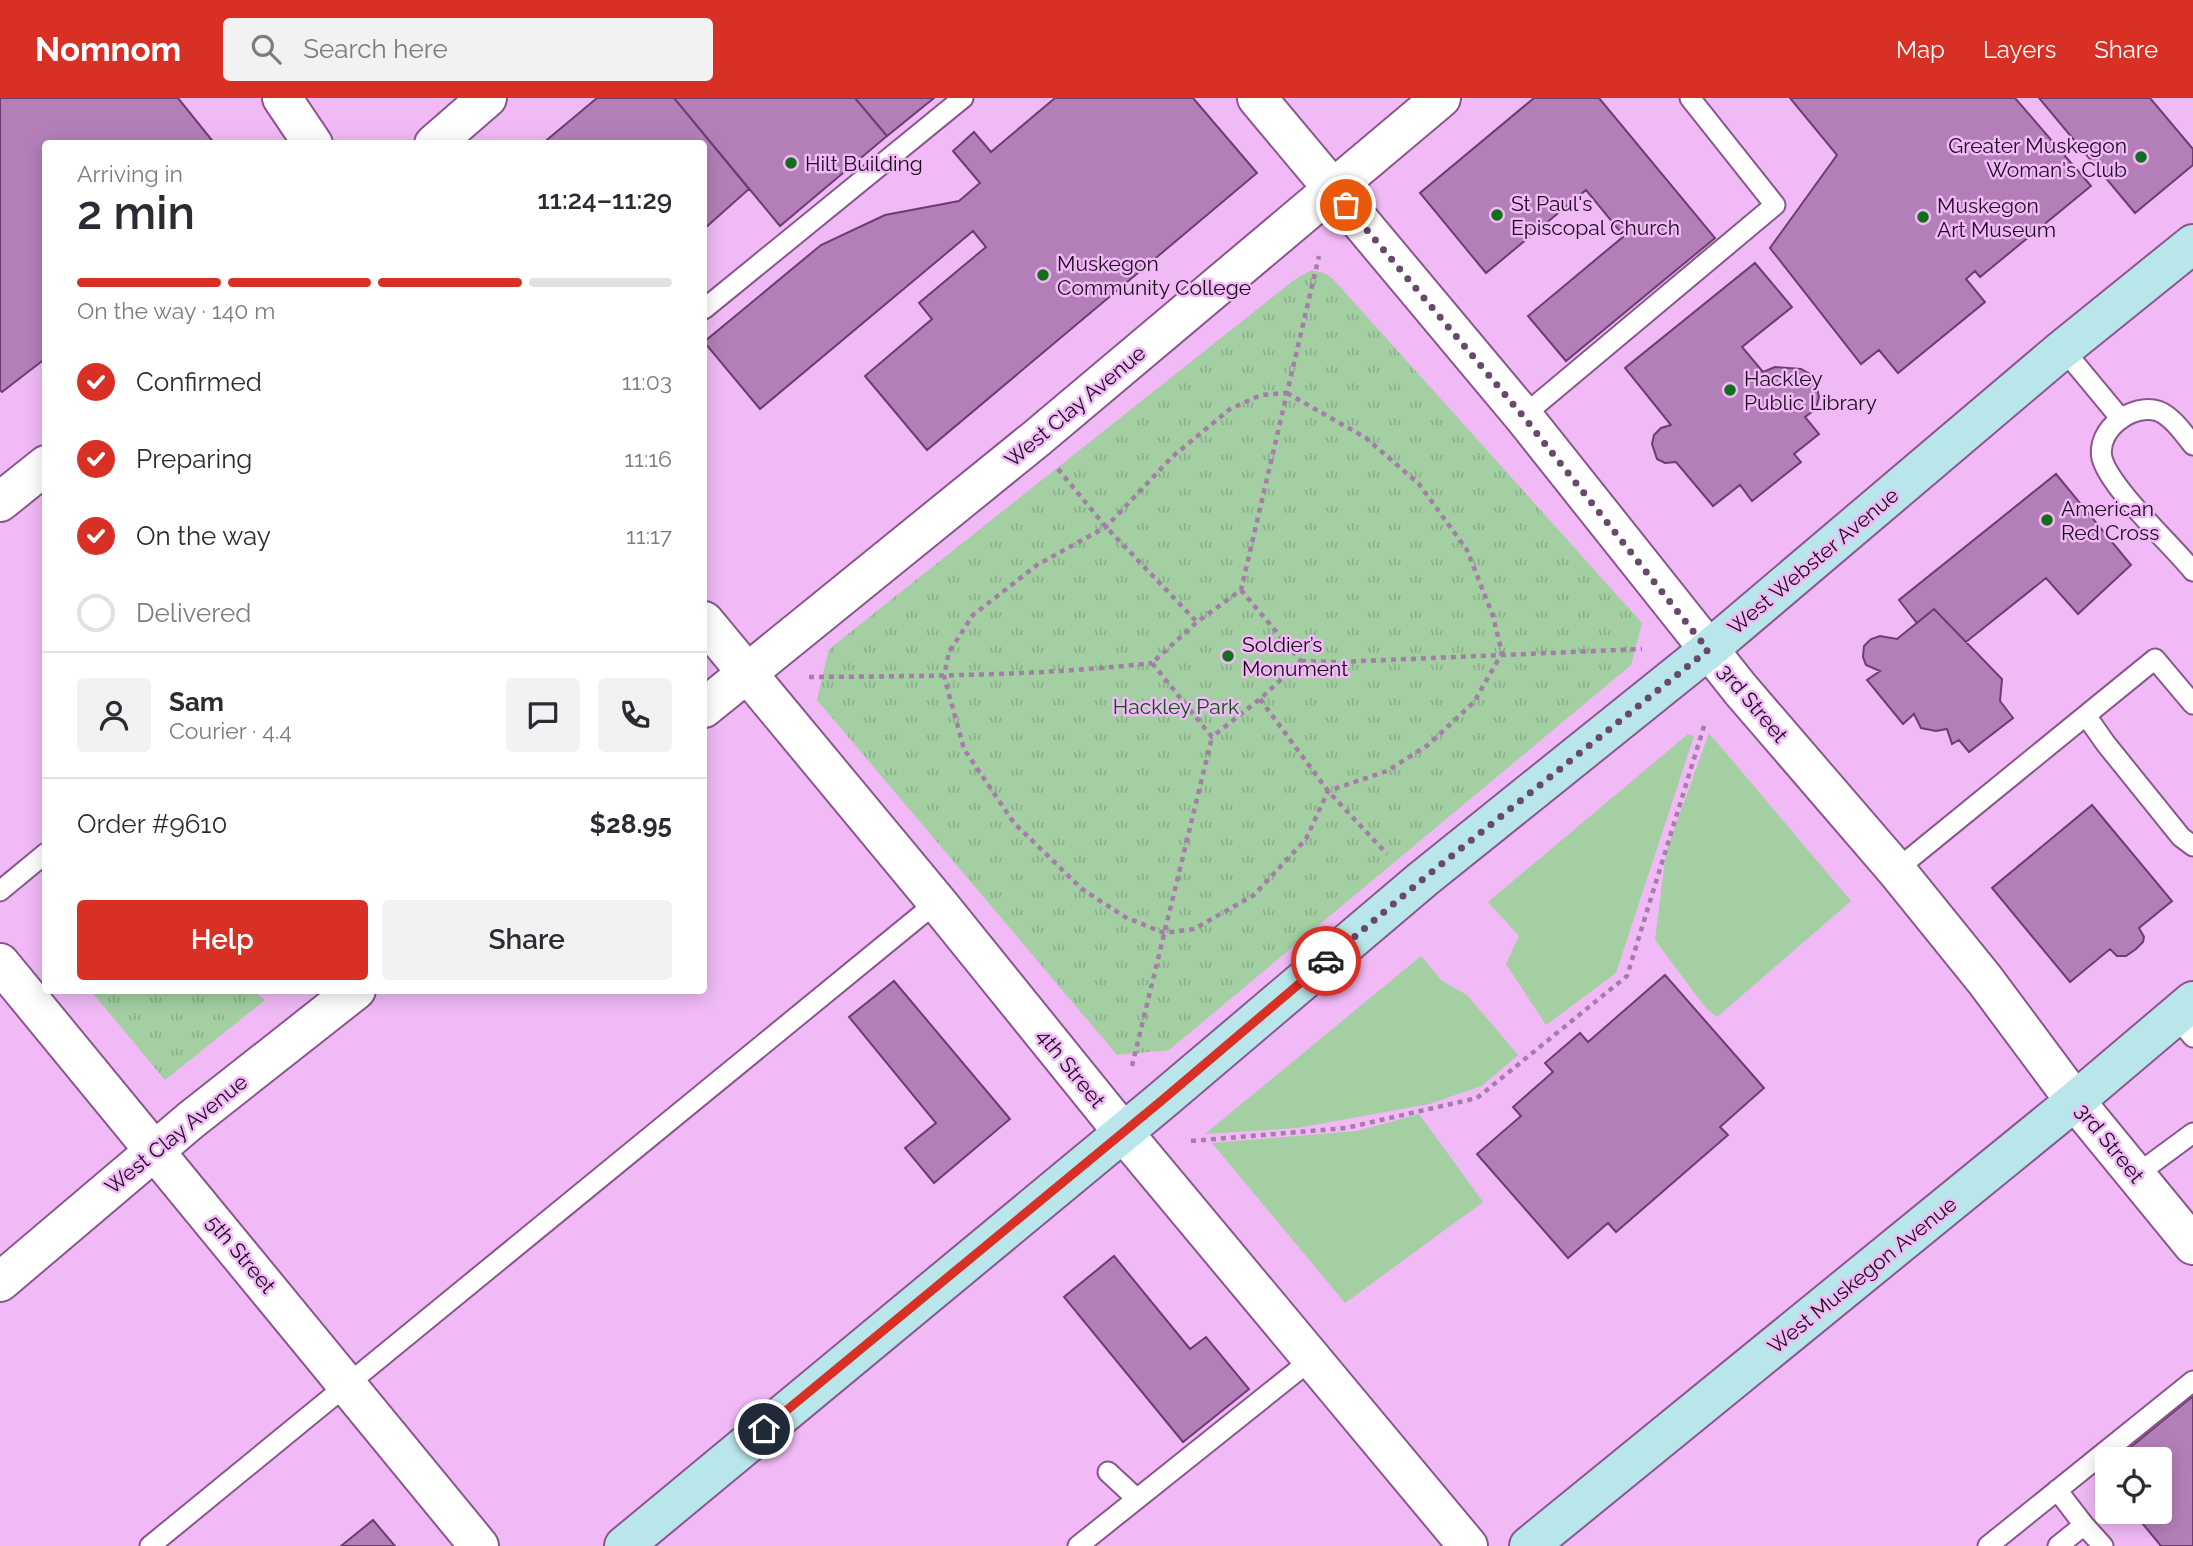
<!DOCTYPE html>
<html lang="en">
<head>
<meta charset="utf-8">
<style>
  body { margin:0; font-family:Raleway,sans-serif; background:#f2f2f3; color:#2b2b33; height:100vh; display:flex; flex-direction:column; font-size:26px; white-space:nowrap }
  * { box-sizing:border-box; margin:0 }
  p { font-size:23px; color:#7c7c81 }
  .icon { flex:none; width:38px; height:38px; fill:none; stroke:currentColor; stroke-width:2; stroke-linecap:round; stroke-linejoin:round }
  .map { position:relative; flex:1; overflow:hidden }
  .panel { position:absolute; left:42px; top:42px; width:665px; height:854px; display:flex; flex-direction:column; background:#fff; border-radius:7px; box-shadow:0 4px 18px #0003 }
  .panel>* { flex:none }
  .controls { position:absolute; left:2095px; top:1349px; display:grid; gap:14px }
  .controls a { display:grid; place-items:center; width:77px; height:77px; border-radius:7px; background:#fff; box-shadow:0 4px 18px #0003; font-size:35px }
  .pin { position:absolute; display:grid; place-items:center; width:60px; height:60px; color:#fff; margin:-30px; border:4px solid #fff; border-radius:50%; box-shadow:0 2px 7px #0007 }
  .courier { position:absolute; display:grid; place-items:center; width:70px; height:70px; margin:-35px; border:5px solid #d93025; border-radius:50%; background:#fff; color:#222; box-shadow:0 2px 9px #0007 }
  .headline em { font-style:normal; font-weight:600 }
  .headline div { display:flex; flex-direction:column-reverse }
  .headline { display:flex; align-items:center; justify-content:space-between; height:119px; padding:0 35px }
  h1 { font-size:46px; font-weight:600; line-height:52px }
  .bar { display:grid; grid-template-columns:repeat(4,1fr); gap:10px 7px; align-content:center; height:84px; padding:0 35px }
  .bar i { height:9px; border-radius:5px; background:#e1e1e2 }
  .bar .current { background:#d93025 }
  .bar p { grid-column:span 4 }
  .line { display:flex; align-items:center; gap:18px; padding:0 35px; border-top:2px solid #e1e1e2 }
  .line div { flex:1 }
  .round { display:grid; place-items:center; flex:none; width:74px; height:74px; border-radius:7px; background:#f2f2f3 }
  ol { padding:0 35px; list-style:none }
  li { display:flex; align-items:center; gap:21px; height:77px }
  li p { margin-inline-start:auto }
  li .icon { padding:7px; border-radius:50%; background:#d93025; color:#fff; stroke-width:4 }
  li:last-child { color:#7c7c81 }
  li i { width:38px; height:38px; border:4px solid #e1e1e2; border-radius:50% }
  .primary-button { display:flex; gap:14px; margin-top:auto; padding:14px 35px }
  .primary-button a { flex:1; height:80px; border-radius:7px; background:#d93025; color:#fff; font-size:28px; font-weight:600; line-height:80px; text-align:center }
  .primary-button a+a { background:#f2f2f3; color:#2b2b33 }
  header { display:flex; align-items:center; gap:42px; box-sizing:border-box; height:98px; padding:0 35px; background:#d93025; color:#fff }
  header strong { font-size:33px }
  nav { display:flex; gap:38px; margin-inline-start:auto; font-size:24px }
  .search { width:490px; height:63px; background:#f2f2f3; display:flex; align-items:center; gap:18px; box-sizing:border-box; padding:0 24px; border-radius:7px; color:#7c7c81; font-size:26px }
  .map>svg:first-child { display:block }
  .grass { fill:#a3cfa2 }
  .park { fill:url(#park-tufts) }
  .building { fill:#b47fb9; stroke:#6d3d72; stroke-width:2 }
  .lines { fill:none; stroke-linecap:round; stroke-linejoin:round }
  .lane-casing { stroke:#89578d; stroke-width:23 }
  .street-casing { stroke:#89578d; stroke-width:42 }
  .secondary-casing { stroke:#89578d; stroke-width:42 }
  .path { stroke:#a67caa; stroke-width:4.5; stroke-dasharray:5 5; stroke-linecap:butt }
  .lane { stroke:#fff; stroke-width:19 }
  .street { stroke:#fff; stroke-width:38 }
  .secondary { stroke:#b9e6ea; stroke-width:38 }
  .done { stroke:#68486b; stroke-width:7; stroke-dasharray:0 12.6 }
  .route { stroke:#d93025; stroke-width:9 }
  .poi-dot { fill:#126e1a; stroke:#f1baf6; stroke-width:2.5 }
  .labels { text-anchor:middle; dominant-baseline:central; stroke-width:5; stroke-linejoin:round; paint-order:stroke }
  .poi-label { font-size:21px; fill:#1e0b20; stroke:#f1baf6; text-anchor:start }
  .street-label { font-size:21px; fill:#1e0b20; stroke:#f1baf6 }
  .park-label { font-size:21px; fill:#0d5212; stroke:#f1baf6 }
</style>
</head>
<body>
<header>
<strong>Nomnom</strong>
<div class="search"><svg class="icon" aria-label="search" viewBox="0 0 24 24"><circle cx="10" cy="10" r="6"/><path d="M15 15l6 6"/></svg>Search here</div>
<nav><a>Map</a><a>Layers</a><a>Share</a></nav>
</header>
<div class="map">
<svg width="2193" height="1448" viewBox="0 0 2193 1448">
  <defs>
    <pattern id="park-tufts" width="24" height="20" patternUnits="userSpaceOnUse" patternTransform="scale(1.75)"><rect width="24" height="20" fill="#a3cfa2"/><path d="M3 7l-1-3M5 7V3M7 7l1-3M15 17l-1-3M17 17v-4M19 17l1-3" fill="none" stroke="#8cb08b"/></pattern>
  </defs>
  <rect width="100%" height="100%" fill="#f1baf6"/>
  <path class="grass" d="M1709,635l142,168 -134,116 -12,-10 -50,-67 11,-88z
    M1688,636l6,2 -78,237 -70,52 -40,-61 13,-28 -31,-34z
    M1421,858l21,25 25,14 51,60 -36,31 -53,18 -132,24 -92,6z
    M1419,1016l64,88 -138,101 -133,-160 145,-12z"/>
  <path class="park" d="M1311,172l13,3 9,6 309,344 -11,42 -462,385 -52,5 -300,-355 12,-51 465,-369z
    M91,893h163l11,9 -100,80z"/>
  <path class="building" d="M0,0h178l37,46h-169v214l-44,34 -2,-2z
    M597,0h77l75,91 -45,40v-85h-162z
    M674,0h181l32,38 -107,90z
    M855,0h79l-47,38z
    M1055,0h138l64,75 -330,277 -62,-74 67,-57 -13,-16 67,-56 -13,-16 -213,178 -56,-67 117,-97 64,-30 74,-14 21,-18 -27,-32 21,-19 17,20z
    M1534,0h65l116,140 -149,123 -38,-45 96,-80 -38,-46 -100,83 -66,-80z
    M1790,0h225l76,88 -111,91 -5,-6 -9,8 19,23 -87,71 -19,-23 -18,14 -91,-116 67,-93z
    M2039,0h111l43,51v16l-58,48z
    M1755,165l37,44 -50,40 21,25 12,-5 26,2 9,5 6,9 3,14 -3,12 -11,8 14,17 -25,20 7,8 -49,39 -12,-16 -27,21 -37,-44 -11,1 -8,-4 -5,-15 2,-9 7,-7 10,-3 -46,-57z
    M2056,376l75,91 -53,49 -32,-36 -80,64 -32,-33 -17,14 -18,-23z
    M1934,511l68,70 -2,22 13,17 -44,34 -10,-12 -7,4 -5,-15 -11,2 -15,-3 -7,-14 -11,10 -36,-44 13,-9 -14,-6 -3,-8 1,-11 7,-7 9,-3 17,3z
    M2092,707l80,96 -33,27 5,9 -1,5 -7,7 -10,7h-9l-7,-7 -40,33 -78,-94z
    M1665,877l99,113 -44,39 8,8 -112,97 -8,-9 -40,35 -91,-104 44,-38 -8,-9 40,-35 -8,-9 35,-30 8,9z
    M894,883l116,138 -76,64 -29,-35 31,-25 -87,-106z
    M1114,1158l76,93 16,-12 43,52 -66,53 -119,-145z
    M2193,1298v150h-32l-28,-34h27v-52h-45z
    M373,1422l22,26h-54z"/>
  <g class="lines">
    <g class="lane-casing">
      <path id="lane" d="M704,211l259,-211
        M2063,251l58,70
        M1523,318l252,-211 -85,-107
        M2193,347c-9,-11 -21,-29 -35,-34 -25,-8 -62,18 -56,47 7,29 70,87 91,113
        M2087,619l19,27 75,93 12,9
        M1896,772l259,-211 38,45
        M0,793l46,-38
        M2175,918l18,21
        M2136,1077l57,-42
        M1108,1374l28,26
        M2057,1392l27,35 -26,21
        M2084,1427l19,21
        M150,1448l787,-644
        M1078,1448l234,-187
        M1988,1448l205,-165"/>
    </g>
    <g class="street-casing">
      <path id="street" d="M282,0l31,46
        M1257,0l266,318 218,274 155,180 89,110 90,121 118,144
        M434,46l53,-46
        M0,404l46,-37
        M704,523l233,281 185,229 346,415
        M704,610l333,-270 404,-340
        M0,865l479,583
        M0,1184l191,-162 165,-130"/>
    </g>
    <g class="secondary-casing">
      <path id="secondary" d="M624,1448l536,-444 263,-223 285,-229 355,-301 130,-105
        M1529,1448l546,-445 118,-100"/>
    </g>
    <path class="path" d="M1287,295l79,45 53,46 48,66 26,66 9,37 -28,49 -46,43 -41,26 -59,20 -22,48 -52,56 -60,34 -30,4 -39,-16 -43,-28 -68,-66 -50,-74 -20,-73 5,-24 24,-37 64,-50 69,-38 66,-70 58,-48 31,-14z
      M1058,371l48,58 91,95
      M1241,492l60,71 -41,38 -48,38 -60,-74 45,-41 44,-32 78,-334
      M1301,563l37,1 304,-13
      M809,579c114,-1 230,-1 343,-14
      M1260,601l68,92 59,63
      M1132,968l80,-329
      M1191,1043l155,-13 131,-30 150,-122 78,-253"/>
    <use href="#lane" class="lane"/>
    <use href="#street" class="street"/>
    <use href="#secondary" class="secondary"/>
  </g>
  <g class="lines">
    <path class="done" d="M1326,863l97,-82 285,-229 -185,-234 -177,-211"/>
    <path class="route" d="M764,1331l396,-327 166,-141"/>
  </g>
  <g class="poi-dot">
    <circle cx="2141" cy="59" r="7"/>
    <circle cx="791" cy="65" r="7"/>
    <circle cx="1497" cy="117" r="7"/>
    <circle cx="1923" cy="119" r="7"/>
    <circle cx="1043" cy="177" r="7"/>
    <circle cx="1730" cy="292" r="7"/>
    <circle cx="2047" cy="422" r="7"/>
    <circle cx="1228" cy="558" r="7"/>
  </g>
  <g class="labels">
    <g class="poi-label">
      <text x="2127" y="47" text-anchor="end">Greater Muskegon<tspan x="2127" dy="24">Woman's Club</tspan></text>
      <text x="805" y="65">Hilt Building</text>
      <text x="1511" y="105">St Paul's<tspan x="1511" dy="24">Episcopal Church</tspan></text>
      <text x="1937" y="107">Muskegon<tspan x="1937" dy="24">Art Museum</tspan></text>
      <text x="1057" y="165">Muskegon<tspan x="1057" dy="24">Community College</tspan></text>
      <text x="1744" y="280">Hackley<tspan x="1744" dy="24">Public Library</tspan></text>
      <text x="2061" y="410">American<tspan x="2061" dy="24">Red Cross</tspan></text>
      <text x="1242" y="546">Soldier’s<tspan x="1242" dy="24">Monument</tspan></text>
    </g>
    <g class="street-label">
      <text transform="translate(1075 308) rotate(-40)">West Clay Avenue</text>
      <text transform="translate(1813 463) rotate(-40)">West Webster Avenue</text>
      <text transform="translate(1753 605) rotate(50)">3rd Street</text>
      <text transform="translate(1071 970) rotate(51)">4th Street</text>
      <text transform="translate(176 1036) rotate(-39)">West Clay Avenue</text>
      <text transform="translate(2110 1045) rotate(51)">3rd Street</text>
      <text transform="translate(241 1156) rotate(50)">5th Street</text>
      <text transform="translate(1862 1177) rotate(-39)">West Muskegon Avenue</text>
    </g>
    <g class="park-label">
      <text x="1176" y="608">Hackley Park</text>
    </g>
  </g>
</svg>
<div class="controls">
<a><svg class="icon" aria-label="locate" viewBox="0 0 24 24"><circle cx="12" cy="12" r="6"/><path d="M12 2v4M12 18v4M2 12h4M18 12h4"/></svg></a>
</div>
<div class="pin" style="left:1346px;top:107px;background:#ea580c"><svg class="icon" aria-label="bag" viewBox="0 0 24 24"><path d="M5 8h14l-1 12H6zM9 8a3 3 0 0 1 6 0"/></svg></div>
<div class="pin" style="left:764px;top:1331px;background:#1f2937"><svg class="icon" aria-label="home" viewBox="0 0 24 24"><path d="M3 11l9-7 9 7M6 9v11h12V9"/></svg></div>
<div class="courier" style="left:1326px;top:863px"><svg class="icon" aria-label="car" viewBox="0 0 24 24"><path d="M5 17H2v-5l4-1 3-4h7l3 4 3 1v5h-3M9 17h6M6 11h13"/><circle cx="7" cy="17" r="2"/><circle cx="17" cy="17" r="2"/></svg></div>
<section class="panel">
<div class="headline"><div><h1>2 min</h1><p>Arriving in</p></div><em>11:24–11:29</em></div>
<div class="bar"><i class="current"></i><i class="current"></i><i class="current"></i><i></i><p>On the way · 140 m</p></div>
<ol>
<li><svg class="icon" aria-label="check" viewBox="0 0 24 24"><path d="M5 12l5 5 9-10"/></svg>Confirmed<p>11:03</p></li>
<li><svg class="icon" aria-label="check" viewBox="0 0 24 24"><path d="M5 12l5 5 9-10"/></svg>Preparing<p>11:16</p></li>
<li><svg class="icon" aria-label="check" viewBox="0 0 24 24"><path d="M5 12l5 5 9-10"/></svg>On the way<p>11:17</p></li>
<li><i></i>Delivered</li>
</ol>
<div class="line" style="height:126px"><a class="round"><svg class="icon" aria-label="person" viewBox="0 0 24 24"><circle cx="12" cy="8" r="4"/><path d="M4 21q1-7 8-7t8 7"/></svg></a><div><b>Sam</b><p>Courier · 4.4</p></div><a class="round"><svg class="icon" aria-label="chat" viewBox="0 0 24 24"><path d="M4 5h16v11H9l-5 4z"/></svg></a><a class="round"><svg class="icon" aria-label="phone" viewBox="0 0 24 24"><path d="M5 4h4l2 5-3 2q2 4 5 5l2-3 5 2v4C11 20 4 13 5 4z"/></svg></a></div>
<div class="line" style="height:91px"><div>Order #9610</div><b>$28.95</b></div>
<div class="primary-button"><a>Help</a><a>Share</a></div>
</section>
</div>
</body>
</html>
